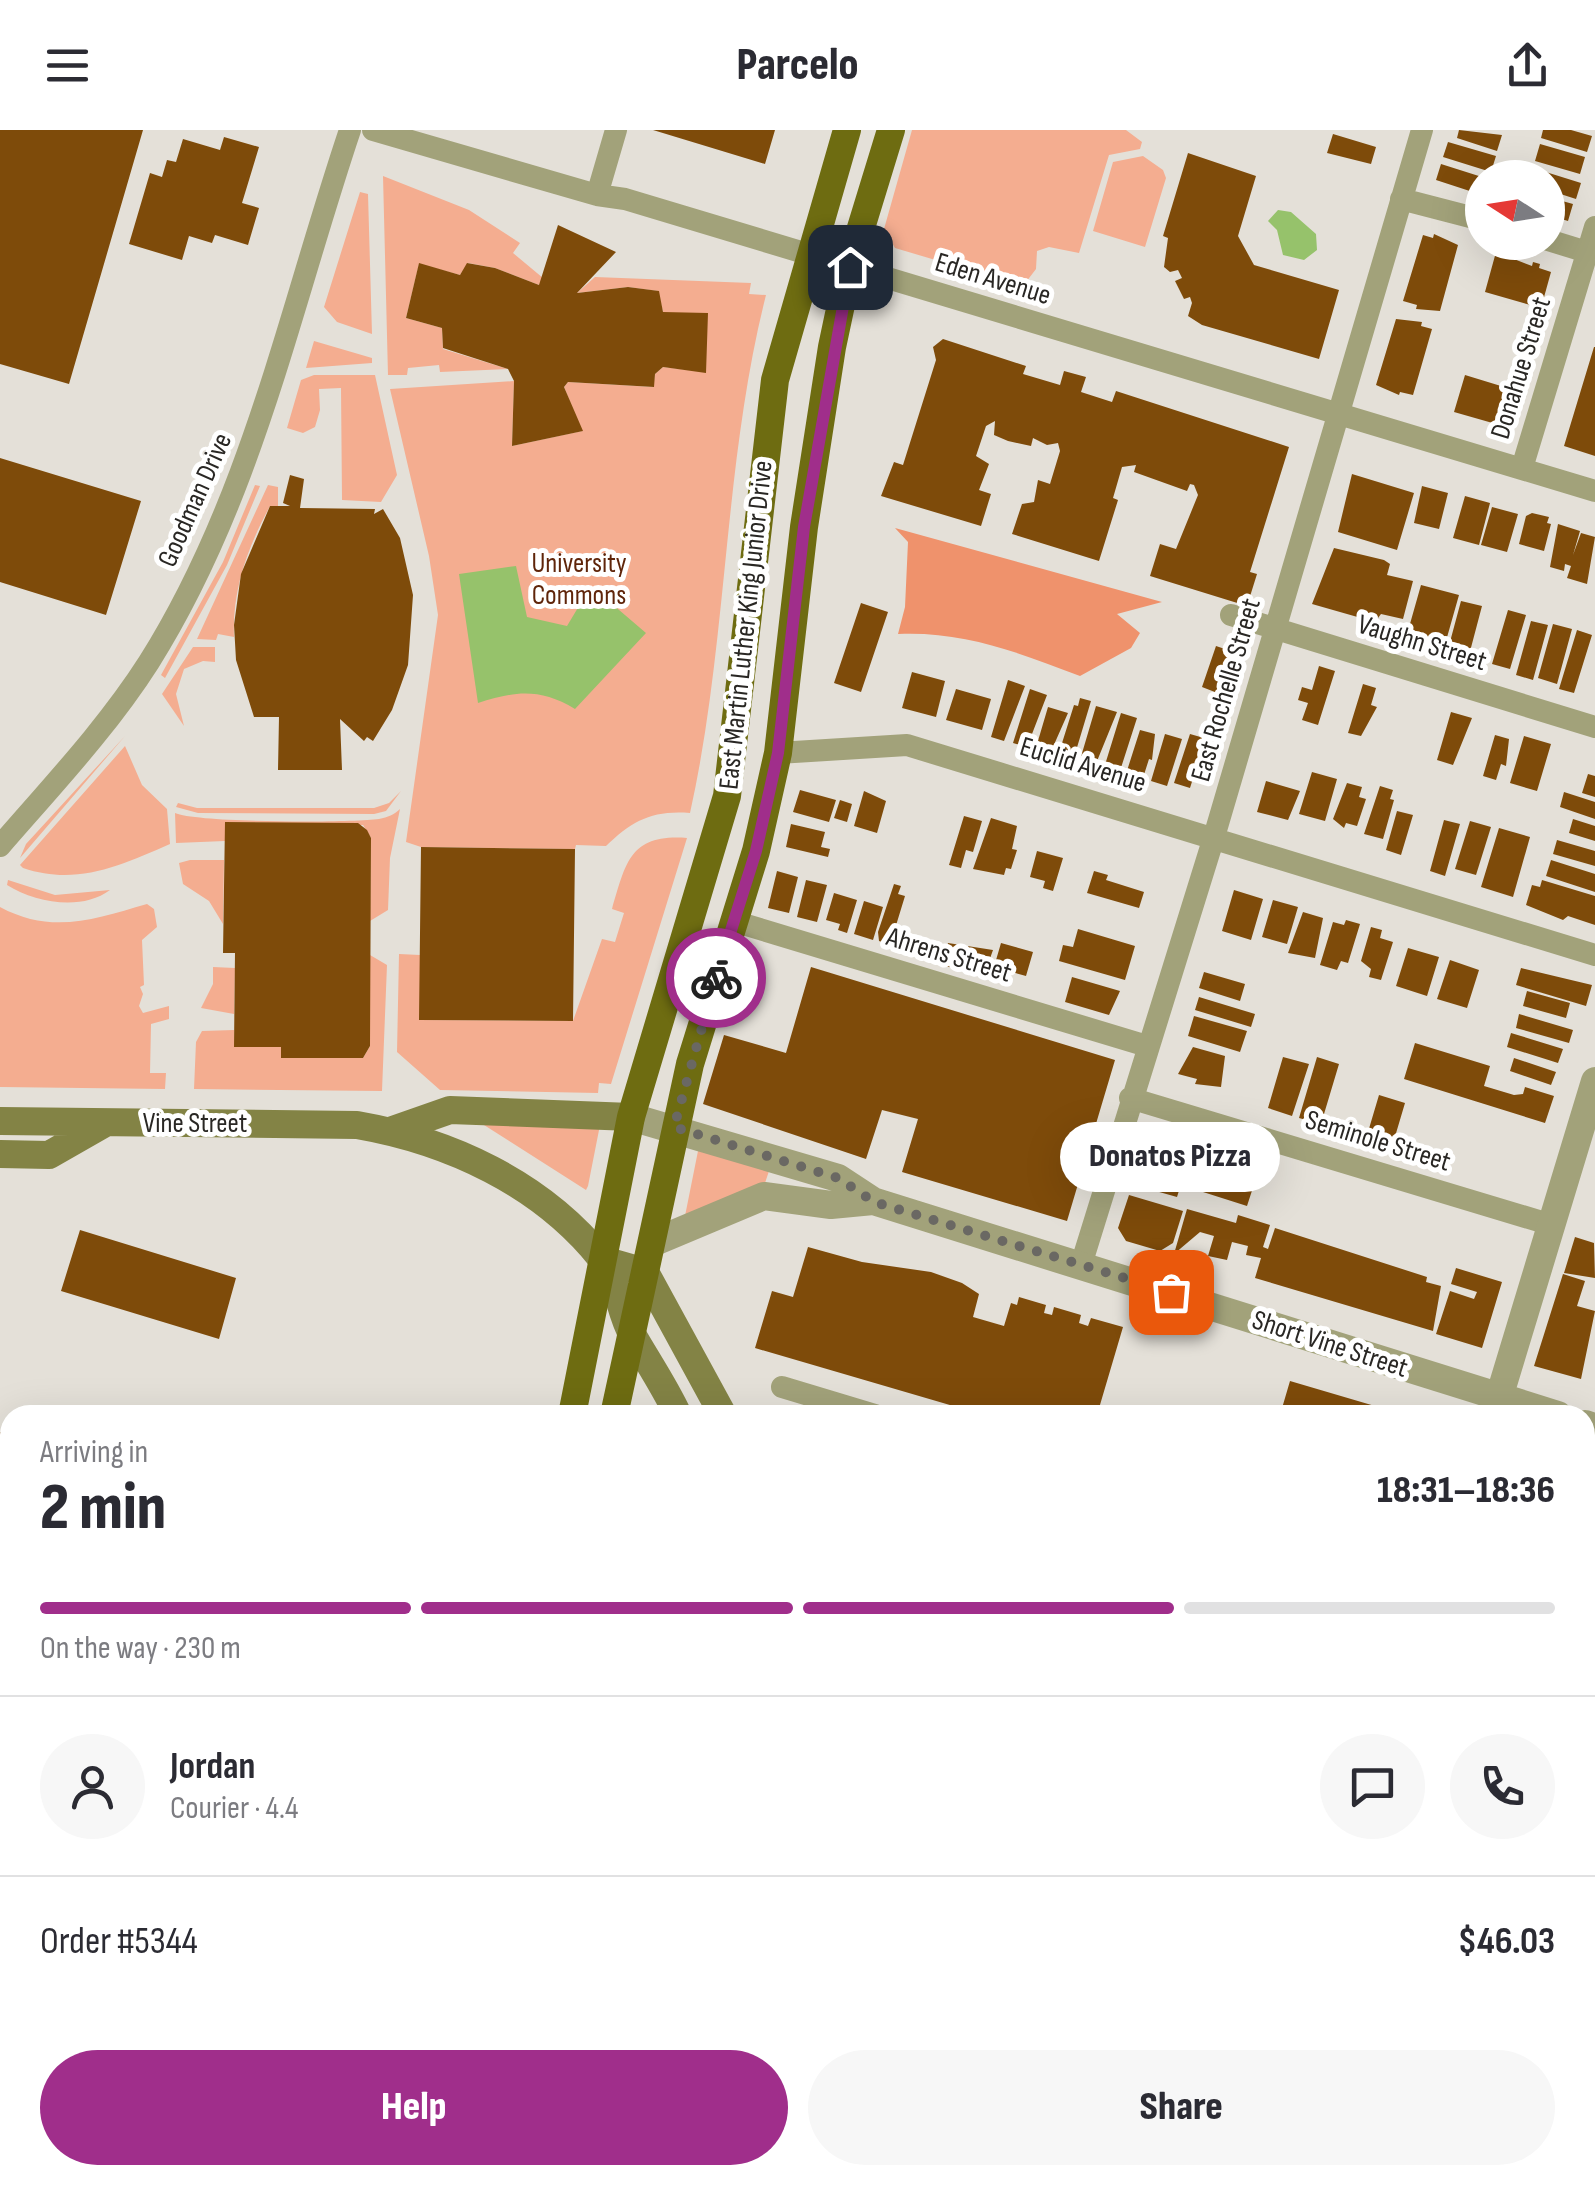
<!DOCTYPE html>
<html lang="en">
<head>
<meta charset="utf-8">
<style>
  body { margin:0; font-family:"Sofia Sans Condensed",sans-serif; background:#f7f7f7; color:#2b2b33; height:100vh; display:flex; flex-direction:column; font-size:38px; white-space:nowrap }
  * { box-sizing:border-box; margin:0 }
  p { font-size:32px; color:#7c7c81 }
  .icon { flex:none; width:55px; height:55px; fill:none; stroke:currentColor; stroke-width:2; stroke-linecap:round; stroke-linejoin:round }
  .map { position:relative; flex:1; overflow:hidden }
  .side { position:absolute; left:0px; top:1275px; width:1595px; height:780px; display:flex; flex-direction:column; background:#fff; border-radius:30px 30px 0 0; box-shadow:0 10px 40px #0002 }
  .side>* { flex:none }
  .needle { width:65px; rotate:282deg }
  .tools { position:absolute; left:1465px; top:30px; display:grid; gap:20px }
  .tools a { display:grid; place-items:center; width:100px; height:100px; border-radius:50%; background:#fff; box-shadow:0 10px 40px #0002; font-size:50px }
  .pin { position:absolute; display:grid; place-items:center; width:85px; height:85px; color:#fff; margin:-42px; border-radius:20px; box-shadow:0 5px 15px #0006 }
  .courier { position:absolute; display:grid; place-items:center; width:100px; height:100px; margin:-50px; border:8px solid #a02e8b; border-radius:50%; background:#fff; color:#222; box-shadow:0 2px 12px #0007 }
  .bubble { position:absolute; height:70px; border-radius:35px; background:#fff; box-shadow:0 10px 40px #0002; font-size:32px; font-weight:800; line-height:70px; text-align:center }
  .head em { font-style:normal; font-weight:800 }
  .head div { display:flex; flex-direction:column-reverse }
  .head { display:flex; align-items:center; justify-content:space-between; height:170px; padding:0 40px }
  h1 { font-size:65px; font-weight:800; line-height:75px }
  .bar { display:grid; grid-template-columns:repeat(4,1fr); gap:15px 10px; align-content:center; height:120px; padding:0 40px }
  .bar i { height:12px; border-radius:8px; background:#e1e1e2 }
  .bar .selected { background:#a02e8b }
  .bar p { grid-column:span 4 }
  .line { display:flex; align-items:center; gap:25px; padding:0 40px; border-top:2px solid #e1e1e2 }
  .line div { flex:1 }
  .round { display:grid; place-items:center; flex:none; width:105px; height:105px; border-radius:52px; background:#f7f7f7 }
  .action { display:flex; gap:20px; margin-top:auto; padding:20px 40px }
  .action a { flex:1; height:115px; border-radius:60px; background:#a02e8b; color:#fff; font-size:40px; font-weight:800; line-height:115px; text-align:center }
  .action a+a { background:#f7f7f7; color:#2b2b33 }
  header { display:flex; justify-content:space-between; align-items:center; height:130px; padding:0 40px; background:#fff; font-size:45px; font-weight:800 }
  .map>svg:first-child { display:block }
  .green { fill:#f4ad90 }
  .forest { fill:#ef926c }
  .water { fill:#96c26b }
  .building { fill:#7e4b0a }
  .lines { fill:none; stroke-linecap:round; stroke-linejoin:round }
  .pedestrian { stroke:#a2a27a; stroke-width:18 }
  .minor { stroke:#a2a27a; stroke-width:22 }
  .tertiary { stroke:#a2a27a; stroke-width:28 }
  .secondary { stroke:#838345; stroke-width:28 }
  .primary { stroke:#6e6c11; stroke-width:28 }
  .done { stroke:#6a6863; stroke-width:10; stroke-dasharray:0 18 }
  .route { stroke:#a02e8b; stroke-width:12 }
  .labels { text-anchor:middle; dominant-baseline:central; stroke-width:10; stroke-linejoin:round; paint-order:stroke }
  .street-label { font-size:28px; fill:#292724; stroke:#fff }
  .park-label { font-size:28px; fill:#5f250a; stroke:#fff }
</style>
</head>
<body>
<header><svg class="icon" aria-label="menu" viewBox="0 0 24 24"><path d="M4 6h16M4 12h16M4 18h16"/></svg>Parcelo<svg class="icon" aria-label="share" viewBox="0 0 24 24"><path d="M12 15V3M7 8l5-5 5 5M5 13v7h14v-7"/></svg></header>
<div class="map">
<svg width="1595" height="2055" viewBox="0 0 1595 2055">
  <rect width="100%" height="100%" fill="#e4e0d8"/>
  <path class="green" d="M912,0h214l16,12 -2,7 -31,6 -30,98 -30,-6 -12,4 -1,18 -13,17 -128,-38 -11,-19z
    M1143,26l20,14 3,8 -21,69 -52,-16 20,-69z
    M383,46l86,34 51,33 -7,10 30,25 -4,7 -44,-17 -27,-5 -8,12 -41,-11 -13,54 36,10 1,21 65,20 -68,3 -1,-7 -31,3 -1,7h-19z
    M360,62l8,2 4,140 -35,-12 -13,-15z
    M595,147l156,6 -2,11 17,1c-43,170 -38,347 -76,518 -38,-3 -58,8 -84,33l-30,-1 -1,4 -154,-2 -15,-5 32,-227 -9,-59 -39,-167 124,-8 -2,65 70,-15 -18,-44 4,-5 85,5 2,-13 8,-7 43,5 -43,-60 -5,-21 -30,-4 -51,6z
    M314,211l58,17v5l-66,5z
    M314,245h61l22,100 -16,27 -39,-2 -1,-112 -22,1 1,21 -5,17 -12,6 -16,-5 14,-48z
    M255,355l5,1 -33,79 -62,113 -4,-3 62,-113z
    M268,355l10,2v19h-8c-22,41 -38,83 -36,131l-16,-3 -2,6 -19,-1z
    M193,517h22v15l-12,-1 -19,8 -8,25 8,32 -22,-32z
    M125,606l-105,122 6,-14z
    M125,616l17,39 25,24 3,35c-50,22 -94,42 -147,24l-3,-3z
    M401,661l-15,20 -12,3 -176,-1 -22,-6 2,-4 19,5h177l15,-5z
    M400,679l-10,49 -2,52 -18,11 1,-83 -8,-13 -137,-3 -1,19 -49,2 -1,-30c23,10 174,10 204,6 9,-2 15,-4 21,-10z
    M687,708l-76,246 -12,-1 -1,10 -158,-3 -43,-38 2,-98 21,1v65l153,1 29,-82 13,3 9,-29 -12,-4c14,-47 18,-75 75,-71z
    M190,730h34l-1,64 -14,-23 -26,-17 -4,-21z
    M8,750l47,15 55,-5c-28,21 -74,13 -103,-5z
    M147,774l7,5 3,18 -15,13 2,45 -4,2 3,7 -4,12 4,7 26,-7v13l-18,5 -1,49h16l-1,16 -165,-2v-180c52,28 95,12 147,-3z
    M370,825l17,10 -5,126 -188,-2 2,-47 6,-11 32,-1v16l47,1 1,11h81l7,-12z
    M213,837l22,1 -1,46 -33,-6 12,-24z
    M484,995h116l-12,61 -2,4z
    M699,1016l70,25 -4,12 -80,33z
    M430,2045h622l32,10h-657z
    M1308,2045h109l-9,10h-88z"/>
  <path class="forest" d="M895,398l267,74 -45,12 23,19 -9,15 -51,28c-60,-23 -116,-45 -182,-42l7,-27 3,-65z"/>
  <path class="water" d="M1278,80l13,2 25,22 1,16 -13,10 -21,-5 -6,-25 -9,-9z
    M516,436l11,51 40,9 24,-40 55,47 -71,76c-35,-21 -60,-18 -97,-6l-19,-129z"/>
  <path class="building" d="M0,0h143l-74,254 -69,-20z
    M653,0h122l-10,34z
    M1459,0l43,5 -5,16 -40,-13z
    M1543,0h28l21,6 -5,16 -46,-14z
    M1333,4l43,13 -5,17 -44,-11z
    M224,7l35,10 -17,56 17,5 -11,37 -33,-10 -3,8 -23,-7 -7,24 -53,-16 21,-71 12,4 5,-17 9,2 7,-23 37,11z
    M1448,12l48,14 -5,16 -48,-15z
    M1540,14l45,13 -5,17 -45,-13z
    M1188,23l68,23 -18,60 16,29 85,25 -20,69 -117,-34 -14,-9 4,-13 -2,-6 -6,2 -9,-18 7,-3 -4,-8 -8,2 -6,-5 4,-29 -5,-2z
    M1441,34l41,13v18l-46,-15z
    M1533,38l48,15 -5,16 -28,-9v-12h-18z
    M1548,67l25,7 -5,17 -20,-6z
    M558,95l58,27 -39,41 51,-6 31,4 4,21 45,1 -2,60 -43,-6 -8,7 -1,13 -86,-5 -4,5 19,44 -71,15 2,-65 -6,-12 -65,-21 -1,-20 -36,-10 13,-55 41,12 7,-12 28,5 44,17z
    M1434,104l24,11 -18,66 -24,-2 1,-4 -14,-4 20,-66 10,3z
    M1496,122l36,14 1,-4 7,2 -1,4 12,4 -10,36 -56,-16z
    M1396,189l26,3 -1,4 11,3 -19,66 -13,-3 -1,3 -23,-10z
    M943,209l83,27 -3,8 37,11 4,-14 22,6 -5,15 31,10 4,-11 173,56 -39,125 7,2 -10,32 -97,-30 10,-32 16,5 22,-54 -4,-10 -4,-1 -3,7 -53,-19 2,-7 -14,2 -9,31 5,2 -19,61 -87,-27 10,-30 12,-2 4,-22 12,4 10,-33 -2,-8 -11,2 -14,-7 -2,8 -23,-5 -14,-6 1,-14 -9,5 -10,30 13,8 -10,26 12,4 -10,32 -100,-30 13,-34 9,3 33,-105 -3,-13z
    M1594,217h1v109l-31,-10z
    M1465,245l49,15 -3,23 -4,-1 -4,14 -49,-14z
    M0,328l141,43 -35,114 -106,-33z
    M1352,344l62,19 -17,57 -59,-18z
    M290,345l14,4 -4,29 75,1 -1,5 9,-5 17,29 13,57 -5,70 -16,45 -19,31 -6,-4 -3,4 -24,-22 2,51h-64l1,-53h-25l-18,-57 -2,-35 7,-51 29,-68h20l-7,-3z
    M1422,356l26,7 -9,36 -25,-6z
    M1465,366l25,7 -11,42 -26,-7z
    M1492,377l26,7 -11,38 -26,-7z
    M1532,383l17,4 -2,6 4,1 -7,27 -25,-7 7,-28z
    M1558,394l22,7 -7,24 8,-22 14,4 -8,47 -20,-6 4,-12 -6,-2 -1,7 -14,-4z
    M1334,418l50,12 6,4 -3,11 26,6 -10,38 -22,-5 -6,8 -63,-18z
    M1421,455l38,10 -15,53 -38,-10z
    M1461,471l21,5 -14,53 -21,-6z
    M861,473l27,9 -27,80 -27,-9z
    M1508,480l18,5 -16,54 -18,-5z
    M1531,491l17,4 -15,55 -17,-5z
    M1553,494l19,5 -15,55 -19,-6z
    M1577,500l15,5 -18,58 -15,-4z
    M1216,516l18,6 -14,42 -18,-7z
    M1319,536l16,5 -17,54 -16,-5 6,-17 -10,-3 4,-13 10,3z
    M912,542l33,9 -9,36 -34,-9z
    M1008,550l17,6 -21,55 -13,-4z
    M1363,554l13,4 -5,17 6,2 -16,29 -13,-3z
    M956,559l35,10 -9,31 -36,-10z
    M1030,559l17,6 -20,52 -14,-4z
    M1080,568l11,3 -19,63 -15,-5 17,-54 4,1z
    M1096,576l21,6 -22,54 -15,-6z
    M1048,577l20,6 -19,43 -14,-5z
    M1451,582l21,6 -19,47 -16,-5z
    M1121,583l16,5 -18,56 -15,-6z
    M1140,600l15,4 -3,26 -3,-1 -7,22 -17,-4z
    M1165,604l17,5 -15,47 -16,-5z
    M1190,604l21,6 -5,15 -5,-2 -11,35 -16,-5z
    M1495,605l14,4 -3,27 -5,-2 -5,16 -13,-4z
    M1524,606l27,8 -14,47 -27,-8z
    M1312,642l25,7 -12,42 -26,-7z
    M1588,644l7,2v21l-13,-4z
    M1266,651l34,10 -12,29 -31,-8z
    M1347,653l15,4 -3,10 7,2 -9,27 -11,-3 -2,5 -11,-9z
    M1380,656l13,4 -3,9 4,1 -11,39 -19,-5z
    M800,660l36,10 -7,22 -36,-10z
    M864,661l22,10 -9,32 -23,-7z
    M1564,662l31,10v17l-35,-12z
    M840,670l12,4 -5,18 -13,-4z
    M1397,681l16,4 -12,40 -15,-5z
    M964,686l18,5 -9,31 -7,-2 -5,18 -12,-3z
    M991,688l26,8 -5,23 5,1 -6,19 -5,-1 -2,7 -31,-6z
    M1573,689l22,7v15l-26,-8z
    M1444,690l16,4 -15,52 -15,-5z
    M1470,691l21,6 -15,48 -21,-6z
    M225,692l133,1 9,7 4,8 -1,208 -7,12h-82v-11h-47l1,-94h-12z
    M791,694l34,8 -4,15 9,2 -2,8 -42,-10z
    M1499,698l31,9 -17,60 -32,-10z
    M1557,710l38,11v15l-42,-12z
    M421,717l154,2 -2,172 -154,-1z
    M1037,721l26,7 -10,33 -10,-3 2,-7 -15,-4z
    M1551,730l44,14v18l-49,-16z
    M777,741l21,6 -9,36 -21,-5z
    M1094,741l14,4 -2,5 38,12 -5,16 -52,-15z
    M806,750l21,5 -10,37 -20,-5z
    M1542,750l53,16v29l-27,-9 -5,4 -37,-15 6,-20 8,2z
    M894,754l7,2 -3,8 7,2 -15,49 -11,-4 -1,-9z
    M1234,760l29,9 -12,41 -29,-9z
    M834,763l23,7 -10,33 -9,-3 2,-6 -14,-4z
    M1273,770l25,7 -11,37 -25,-7z
    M864,771l19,6 -10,33 -19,-6z
    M1303,782l20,6 -8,40 -27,-5z
    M1346,790l14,4 -12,39 -7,-2 -4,9 -17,-5 13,-43 11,3z
    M1371,797l11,3 -2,8 13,4 -12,38 -12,-3 2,-8 -10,-8z
    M1078,799l57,17 -10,34 -66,-19 4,-16 10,2z
    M948,813l45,7 -5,14 -6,-2 -4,13 -36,-10z
    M1001,813l32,9 -7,24 -32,-9z
    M1408,818l31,9 -12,39 -31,-10z
    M1450,830l29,10 -12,38 -30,-9z
    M811,837l304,93 -48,161 -165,-49 16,-53 -36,-9 -16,49 -163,-55 21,-69 62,18z
    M1521,838l71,17 -6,21 -70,-21z
    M1204,842l41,12 -5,17 -41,-13z
    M1072,847l48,14 -11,24 -44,-13z
    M1527,861l43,12 -4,15 -43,-12z
    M1199,867l56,17 -4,13 -56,-17z
    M1519,884l54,16 -4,13 -53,-15z
    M1194,886l53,15 -7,21 -52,-16z
    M1511,903l52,16 -5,14 -51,-16z
    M1415,913l75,23 -6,20 30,9 9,-1 2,-7 29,9 -9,27 -141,-44z
    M1193,917l32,9 -4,31 -26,-3 2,-5 -19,-5z
    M1283,927l26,7 -17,52 -24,-8z
    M1317,927l22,7 -18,60 -22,-6z
    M1514,928l42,14 -5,13 -41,-14z
    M1379,965l26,8 -11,37 -26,-8z
    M1162,1003l32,9 -16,34 5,2 -6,19 -32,-9 -8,-14 8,-32z
    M1216,1022l44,14 -13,40 -44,-14z
    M1129,1065l54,16 -10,32 -13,8 -34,-10 -8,-13z
    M1187,1079l49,14 2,-8 32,10 -7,22 5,2 7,-21 152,49 -1,5 15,4 -8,45 -178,-53 6,-20 -15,-3 2,-9 -16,-4 -5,18 -19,-4 6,-20 -14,-4 -26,22z
    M80,1100l156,48 -17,61 -158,-48z
    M1575,1107l19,6 1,35 -31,-5z
    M808,1117l54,15 69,10 31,11 17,11 -6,23 31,9 7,-23 6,2 2,-8 27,8 -2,8 8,2 2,-8 27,8 -2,8 9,3 3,-8 32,9 -26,88h-113l-229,-67 17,-57 21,6z
    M1456,1138l46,14 -20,66 -46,-14 14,-43 24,8 3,-7 -26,-8z
    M1563,1144l22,7 -8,25 18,5 -14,68 -47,-13z
    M1290,1251l112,33v1h-122z
    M0,1302l10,2v100l-10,-3z
    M1585,1335l10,3v179l-10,-3z
    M10,1517v35l-5,-2 -5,-18v-12z
    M1585,1569l10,3 -1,32 -9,-3z
    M7,1588l3,1v104l-10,-3v-78z
    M1585,1664l10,3 -9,31h-1z
    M0,1749l10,3v182l-10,-3z
    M1585,1909l10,3v51l-10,-3z
    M1585,2040l10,3v12h-51l-8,-7 49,-3z
    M1085,2045h68l3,4 -3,6h-41z
    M1461,2045h41l11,10h-55z"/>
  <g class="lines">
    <path class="pedestrian" d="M1052,2045l32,10"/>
    <path class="minor" d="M373,0l224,65 28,4 970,292
      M597,65l19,-65
      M1401,69l81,21
      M1548,110l39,12
      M1522,338l73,-241
      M1231,485l364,112
      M778,623l129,-8 688,210
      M0,716c51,-59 107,-118 149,-184 103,-164 140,-351 201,-532
      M733,791l414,125
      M1130,968l422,127
      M1081,1135l133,-428 208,-707
      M782,1257l93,28
      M1585,1539l10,3
      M1258,2055l3,-10"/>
    <path class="tertiary" d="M631,987l207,61 35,23 685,214
      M652,1113l112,-47 67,9 42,-4
      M1494,1284l101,-333
      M1585,1294l10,3"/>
    <path class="secondary" d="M0,991l357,4c92,16 184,58 244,133 17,20 18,54 32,78 15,26 32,51 45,79
      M390,1001l60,-21 181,7
      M0,1024l49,1 56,-32
      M603,1130l42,12 78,143
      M1585,1795l10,3"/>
    <path class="primary" d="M572,1285l59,-298 96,-321 48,-416 72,-250
      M614,1285l76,-351 66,-213 22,-98 26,-226 28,-180 17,-80 42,-137
      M372,2055l3,-10"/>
  </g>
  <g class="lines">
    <path class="done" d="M716,848l-42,149 164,51 36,24 297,90"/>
    <path class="route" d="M716,848l40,-127 22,-98 26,-226 46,-260"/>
  </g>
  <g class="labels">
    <g class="street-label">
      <text transform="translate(993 149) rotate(17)">Eden Avenue</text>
      <text transform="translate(1521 238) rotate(-73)">Donahue Street</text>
      <text transform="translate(195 370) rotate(-66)">Goodman Drive</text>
      <text transform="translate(746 495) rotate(-84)">East Martin Luther King Junior Drive</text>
      <text transform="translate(1422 513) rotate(17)">Vaughn Street</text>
      <text transform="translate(1226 560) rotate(-74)">East Rochelle Street</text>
      <text transform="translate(1083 635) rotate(17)">Euclid Avenue</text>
      <text transform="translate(949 825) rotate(17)">Ahrens Street</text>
      <text x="195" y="993">Vine Street</text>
      <text transform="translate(1378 1011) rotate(17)">Seminole Street</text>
      <text transform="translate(1330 1214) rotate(18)">Short Vine Street</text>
    </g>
    <g class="park-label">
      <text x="579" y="433">University<tspan x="579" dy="32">Commons</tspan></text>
    </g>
  </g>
</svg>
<div class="tools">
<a><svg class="needle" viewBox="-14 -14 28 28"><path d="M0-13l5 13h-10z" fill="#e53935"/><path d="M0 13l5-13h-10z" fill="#7c7c81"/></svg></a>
</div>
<div class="pin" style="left:1171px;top:1162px;background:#ea580c"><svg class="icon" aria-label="bag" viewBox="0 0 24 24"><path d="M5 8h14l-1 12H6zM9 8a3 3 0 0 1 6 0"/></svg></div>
<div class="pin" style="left:850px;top:137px;background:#1f2937"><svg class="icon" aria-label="home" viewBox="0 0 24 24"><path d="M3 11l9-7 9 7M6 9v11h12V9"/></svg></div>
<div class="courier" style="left:716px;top:848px"><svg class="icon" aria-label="bike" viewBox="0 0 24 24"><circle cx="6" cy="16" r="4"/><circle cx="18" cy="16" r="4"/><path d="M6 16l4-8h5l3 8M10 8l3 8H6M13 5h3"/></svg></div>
<div class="bubble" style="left:1060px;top:992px;width:220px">Donatos Pizza</div>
<section class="side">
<div class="head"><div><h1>2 min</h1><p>Arriving in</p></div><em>18:31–18:36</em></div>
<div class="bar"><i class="selected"></i><i class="selected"></i><i class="selected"></i><i></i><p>On the way · 230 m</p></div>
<div class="line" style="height:180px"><a class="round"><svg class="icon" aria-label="person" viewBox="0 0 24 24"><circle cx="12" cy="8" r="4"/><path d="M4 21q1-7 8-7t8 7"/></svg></a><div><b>Jordan</b><p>Courier · 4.4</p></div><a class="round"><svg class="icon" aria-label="chat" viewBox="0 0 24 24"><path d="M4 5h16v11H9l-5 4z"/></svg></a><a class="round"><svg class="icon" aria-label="phone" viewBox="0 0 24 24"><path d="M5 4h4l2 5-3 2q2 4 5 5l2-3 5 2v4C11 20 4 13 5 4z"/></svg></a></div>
<div class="line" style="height:130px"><div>Order #5344</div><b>$46.03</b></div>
<div class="action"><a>Help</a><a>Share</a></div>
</section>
</div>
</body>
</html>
